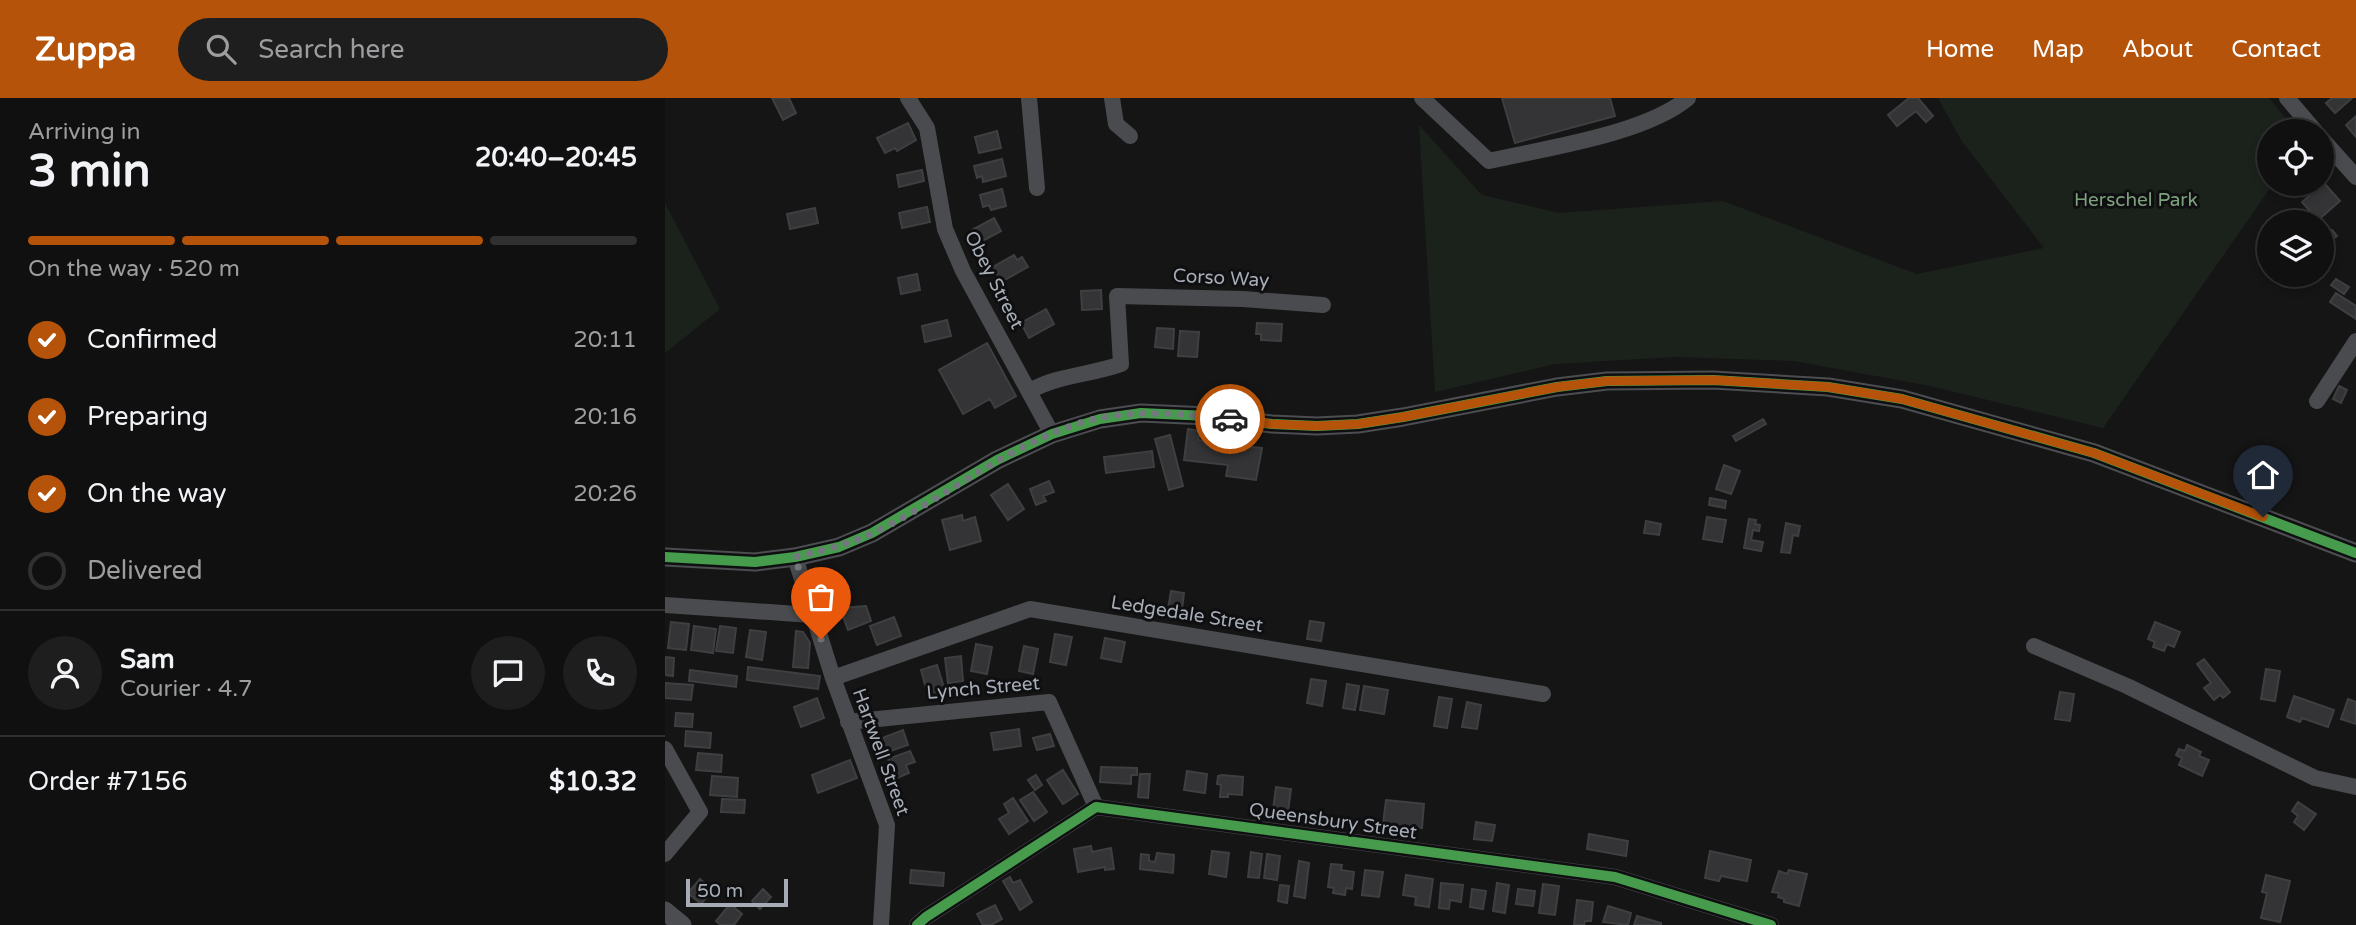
<!DOCTYPE html>
<html lang="en">
<head>
<meta charset="utf-8">
<style>
  body { margin:0; font-family:"Varela Round",sans-serif; background:#1e1e1e; color:#f1f3f6; height:100vh; display:flex; flex-direction:column; font-size:26px; white-space:nowrap }
  * { box-sizing:border-box; margin:0 }
  p { font-size:23px; color:#9c9d9f }
  .icon { flex:none; width:38px; height:38px; fill:none; stroke:currentColor; stroke-width:2; stroke-linecap:round; stroke-linejoin:round }
  .map { position:relative; flex:1; overflow:hidden }
  .drawer { display:flex; flex-direction:column; background:#101010; width:665px }
  .drawer>* { flex:none }
  .controls { position:absolute; left:1592px; top:21px; display:grid; gap:14px }
  .controls a { display:grid; place-items:center; width:77px; height:77px; border-radius:50%; background:#101010; box-shadow:0 4px 10px #0003,0 0 0 2px #303030; font-size:35px }
  .scale { position:absolute; left:21px; bottom:18px; width:102px; box-sizing:border-box; padding-left:7px; border:4px solid #a6adb6; border-top:0; font-size:19px; line-height:24px; white-space:nowrap; color:#a6adb6; -webkit-text-stroke:5px #0f0f11; paint-order:stroke }
  .pin { position:absolute; display:grid; place-items:center; width:60px; height:60px; color:#fff; margin:-72px -30px; border-radius:50% 50% 50% 0; rotate:-45deg; box-shadow:0 0 7px #0007 }
  .pin .icon { rotate:45deg }
  .courier { position:absolute; display:grid; place-items:center; width:70px; height:70px; margin:-35px; border:5px solid #b45309; border-radius:50%; background:#fff; color:#222; box-shadow:0 2px 9px #0007 }
  .overview em { font-style:normal; font-weight:700 }
  .overview div { display:flex; flex-direction:column-reverse }
  .overview { display:flex; align-items:center; justify-content:space-between; height:119px; padding:0 28px }
  h1 { font-size:46px; font-weight:700; line-height:52px }
  .bar { display:grid; grid-template-columns:repeat(4,1fr); gap:10px 7px; align-content:center; height:84px; padding:0 28px }
  .bar i { height:9px; border-radius:5px; background:#303030 }
  .bar .on { background:#b45309 }
  .bar p { grid-column:span 4 }
  .line { display:flex; align-items:center; gap:18px; padding:0 28px; border-top:2px solid #303030 }
  .line div { flex:1 }
  .round { display:grid; place-items:center; flex:none; width:74px; height:74px; border-radius:37px; background:#1e1e1e }
  ol { padding:0 28px; list-style:none }
  li { display:flex; align-items:center; gap:21px; height:77px }
  li p { margin-inline-start:auto }
  li .icon { padding:7px; border-radius:50%; background:#b45309; color:#fff; stroke-width:4 }
  li:last-child { color:#9c9d9f }
  li i { width:38px; height:38px; border:4px solid #303030; border-radius:50% }
  header { display:flex; align-items:center; gap:42px; box-sizing:border-box; height:98px; padding:0 35px; background:#b45309; color:#fff }
  header strong { font-size:33px }
  nav { display:flex; gap:38px; margin-inline-start:auto; font-size:24px }
  .search { width:490px; height:63px; background:#1e1e1e; display:flex; align-items:center; gap:18px; box-sizing:border-box; padding:0 24px; border-radius:38px; color:#9c9d9f; font-size:26px }
  main { display:flex; flex:1; min-height:0 }
  .map>svg:first-child { display:block }
  .green { fill:#1b221c }
  .building { fill:#343436; stroke:#3d3f41; stroke-width:2 }
  .lines { fill:none; stroke-linecap:round; stroke-linejoin:round }
  .minor { stroke:#494b4e; stroke-width:16 }
  .major { stroke:#4b4d50; stroke-width:19 }
  .cycleway-casing { stroke:#0f0f11; stroke-width:15 }
  .cycleway { stroke:#469c4c; stroke-width:10 }
  .done { stroke:#73787e; stroke-width:7; stroke-dasharray:0 12.6 }
  .route { stroke:#b45309; stroke-width:9 }
  .labels { text-anchor:middle; dominant-baseline:central; stroke-width:6; stroke-linejoin:round; paint-order:stroke }
  .park-label { font-size:19px; fill:#7ea17d; stroke:#0f0f11 }
  .street-label { font-size:19px; fill:#a6adb6; stroke:#0f0f11 }
</style>
</head>
<body>
<header>
<strong>Zuppa</strong>
<div class="search"><svg class="icon" aria-label="search" viewBox="0 0 24 24"><circle cx="10" cy="10" r="6"/><path d="M15 15l6 6"/></svg>Search here</div>
<nav><a>Home</a><a>Map</a><a>About</a><a>Contact</a></nav>
</header>
<main>
<section class="drawer">
<div class="overview"><div><h1>3 min</h1><p>Arriving in</p></div><em>20:40–20:45</em></div>
<div class="bar"><i class="on"></i><i class="on"></i><i class="on"></i><i></i><p>On the way · 520 m</p></div>
<ol>
<li><svg class="icon" aria-label="check" viewBox="0 0 24 24"><path d="M5 12l5 5 9-10"/></svg>Confirmed<p>20:11</p></li>
<li><svg class="icon" aria-label="check" viewBox="0 0 24 24"><path d="M5 12l5 5 9-10"/></svg>Preparing<p>20:16</p></li>
<li><svg class="icon" aria-label="check" viewBox="0 0 24 24"><path d="M5 12l5 5 9-10"/></svg>On the way<p>20:26</p></li>
<li><i></i>Delivered</li>
</ol>
<div class="line" style="height:126px"><a class="round"><svg class="icon" aria-label="person" viewBox="0 0 24 24"><circle cx="12" cy="8" r="4"/><path d="M4 21q1-7 8-7t8 7"/></svg></a><div><b>Sam</b><p>Courier · 4.7</p></div><a class="round"><svg class="icon" aria-label="chat" viewBox="0 0 24 24"><path d="M4 5h16v11H9l-5 4z"/></svg></a><a class="round"><svg class="icon" aria-label="phone" viewBox="0 0 24 24"><path d="M5 4h4l2 5-3 2q2 4 5 5l2-3 5 2v4C11 20 4 13 5 4z"/></svg></a></div>
<div class="line" style="height:91px"><div>Order #7156</div><b>$10.32</b></div>
</section>
<div class="map">
<svg width="1691" height="827" viewBox="0 0 1691 827">
  <rect width="100%" height="100%" fill="#151515"/>
  <path class="green" d="M1273,0h331l27,33h-26v53h3l-170,244 -173,-42 -136,-25 -119,-4 -120,7 -120,28 -16,-267 63,70 77,18 164,-12 194,73 127,-26 -83,-108z
    M0,105l55,106 -55,44z"/>
  <path class="building" d="M107,0h17l7,15 -13,7z
    M837,0h108l5,18 -100,27z
    M1244,0h9l15,18 -7,6 -10,-11 -19,15 -9,-11z
    M1667,0h20l-17,15 -9,-10z
    M1691,18v21l-10,-12z
    M243,25l8,17 -19,11 -2,-3 -10,5 -8,-15z
    M332,33l4,17 -22,5 -4,-16z
    M337,61l4,17 -23,6 -1,-6 -5,2 -3,-12z
    M257,72l2,11 -25,6 -2,-12z
    M1659,85l16,18 -22,19 -16,-18z
    M337,91l4,17 -15,4 -2,-5 -6,2 -3,-12z
    M262,109l3,15 -28,6 -3,-15z
    M150,110l3,15 -28,6 -3,-15z
    M329,120l7,13 -22,12 -7,-13z
    M1667,132l5,6 -15,10 1,-9z
    M349,157l3,5 5,-3 6,10 -27,15 -8,-15z
    M252,176l3,16 -19,4 -3,-16z
    M1671,181l13,8 -5,7 -13,-9z
    M436,192l1,19 -20,1 -1,-19z
    M1671,195l20,13v13l-26,-17z
    M381,211l8,15 -25,14 -8,-15z
    M282,222l4,16 -26,6 -3,-16z
    M592,225l25,1 -1,17 -20,-1v-6h-5z
    M492,230l17,1 -1,20 -18,-2z
    M515,233l19,1 -2,25 -19,-1z
    M322,245l29,53 -21,12 -5,-9 -27,15 -24,-44z
    M1674,288l8,4 -6,13 -8,-4z
    M1098,321l3,5 -30,17 -3,-5z
    M523,331l12,2 -2,9 64,8 -6,32 -30,-4 2,-11 -44,-5z
    M505,337l13,51 -14,4 -14,-51z
    M487,353l2,16 -48,6 -2,-16z
    M1059,367l16,6 -9,23 -15,-5z
    M384,383l5,11 -11,4 3,5 -10,4 -6,-16z
    M343,386l16,25 -16,11 -17,-25z
    M1045,400l16,3 -1,7 -16,-3z
    M297,417l1,6 12,-4 6,24 -31,9 -8,-30z
    M1042,419l19,3 -4,22 -19,-3z
    M1084,421l7,1 -1,4 5,1 -1,6 -6,-1 -2,10 12,2 -2,9 -17,-3z
    M981,423l15,3 -2,11 -15,-2z
    M1121,425l14,3 -2,10 -5,-1 -3,18 -9,-1z
    M506,493l13,2 -3,24 -14,-2z
    M201,508l5,15 -23,9 -8,-22z
    M229,519l7,19 -24,9 -7,-19z
    M645,523l14,2 -3,18 -14,-2z
    M6,524l18,2 -3,26 -18,-2z
    M1490,524l25,10 -6,15 -7,-3 -3,7 -11,-4 2,-5 -7,-3z
    M29,528l22,3 -3,24 -22,-3z
    M55,528l16,2 -3,25 -17,-2z
    M85,532l16,2 -4,28 -16,-3z
    M131,533l7,1 7,11 -2,25 -15,-1z
    M390,536l17,3 -6,28 -16,-3z
    M440,540l20,4 -4,20 -20,-4z
    M311,546l16,3 -5,27 -16,-3z
    M359,548l14,3 -5,25 -14,-3z
    M296,558l2,25 -15,2 -3,-25z
    M0,559l9,1 -1,18 -8,-1z
    M1539,561l26,33 -7,6 -3,-3 -6,5 -10,-12 7,-5 -14,-19z
    M272,567l9,29 -17,5 -8,-29z
    M83,569l72,9 -2,13 -71,-9z
    M1601,571l14,2 -5,30 -14,-2z
    M25,572l47,6 -1,11 -47,-6z
    M646,581l15,2 -4,25 -15,-3z
    M0,585l28,2 -2,15 -26,-2z
    M682,586l12,2 -4,24 -12,-2z
    M699,588l24,4 -4,24 -24,-4z
    M1395,594l14,2 -4,27 -15,-2z
    M1629,598l40,14 -6,17 -26,-9 -2,4 -13,-5z
    M774,599l13,2 -5,29 -13,-2z
    M152,600l7,20 -23,9 -7,-20z
    M1683,601l8,3v22l-15,-5z
    M802,604l14,3 -4,24 -15,-2z
    M11,615l17,1 -1,13 -17,-1z
    M354,631l2,17 -27,4 -3,-17z
    M238,632l5,15 -26,9 -5,-14z
    M21,633l25,2 -1,15 -25,-2z
    M385,636l4,12 -17,4 -4,-12z
    M1522,647l14,7 -2,4 10,4 -7,16 -23,-11 3,-7 -6,-3 3,-6 6,2z
    M245,653l5,11 -9,3 3,8 -14,6 -7,-20z
    M33,655l24,2 -1,17 -25,-2z
    M185,662l7,18 -39,15 -6,-18z
    M436,669l36,1v7h-6v9l-31,-2z
    M398,672l15,24 -15,10 -16,-24z
    M522,673l20,3 -2,19 -21,-3z
    M475,676h10l-2,24 -10,-1z
    M371,677l6,10 -7,5 -7,-10z
    M557,677l21,2 -1,18 -14,-1v3h-8l1,-12 -4,-1 1,-8z
    M47,678l26,2 -1,19 -27,-2z
    M611,689l15,2 -3,23 -15,-2z
    M368,694l14,20 -13,9 -14,-21z
    M348,700l15,23 -19,13 -10,-15 10,-6 -5,-9z
    M57,701l23,1 -1,13 -23,-1z
    M721,702l38,4 -2,24 -10,-1v3l-20,-1v-4l-9,-1z
    M1633,704l18,12 -12,16 -10,-8 4,-6 -6,-5z
    M811,724l19,3 -3,16 -18,-2z
    M924,736l39,7 -2,15 -39,-7z
    M426,748l1,6 19,-4 3,21 -9,1v-3l-27,5 -4,-23z
    M547,753l17,2 -3,24 -17,-3z
    M1045,753l41,9 -4,21 -26,-5 -2,5 -14,-3z
    M586,754l11,2 -3,24 -11,-1z
    M492,755l17,2 -1,18 -33,-4 1,-15 8,1v6l6,1z
    M602,756l13,2 -3,24 -13,-2z
    M634,763l10,2 -4,35 -11,-2z
    M666,766l11,1 -1,5 13,2 -2,17 -6,-1 -1,7 -12,-2 1,-5 -6,-1z
    M246,772l33,3 -1,13 -33,-3z
    M700,772l18,2 -4,25 -17,-2z
    M1124,772l18,4 -8,32 -15,-4v-3l-6,-2 1,-4 -7,-1 7,-21 8,3z
    M741,777l27,4 -4,28 -14,-2 1,-8 -13,-2z
    M1601,777l24,6 -10,41 -19,-4 6,-25 -5,-1z
    M345,779l3,6 7,-3 12,22 -12,8 -17,-29z
    M35,781l13,11 -12,14 -13,-11z
    M776,785l22,2 -2,17 -11,-2 -1,9 -10,-1z
    M832,785l12,2 -4,28 -12,-2z
    M878,786l16,2 -4,29 -16,-2z
    M615,787l9,1 -2,17 -9,-2z
    M98,791l8,8 -11,12 -8,-8z
    M807,791l14,2 -3,18 -13,-2z
    M853,791l17,2 -2,15 -17,-2z
    M912,802l16,2 -2,19h-6l-1,4h-10z
    M65,806l12,10 -8,11h-13l-5,-4z
    M330,807l7,14 -11,6h-8l-6,-11z
    M943,808l23,7 -3,12 -25,-3z
    M972,818l24,7v2h-27z"/>
  <g class="lines">
    <path class="minor" d="M243,0l19,30 18,101 18,42 89,163
      M364,0l8,90
      M447,0l4,26 14,12
      M757,0l67,63c57,-13 156,-27 199,-63
      M1622,0l28,33
      M1657,41l34,38
      M365,293c27,-16 61,-16 91,-27l-4,-68 126,3 80,6
      M1652,303l39,-60
      M130,459l38,121 54,147 -6,100
      M0,507l147,10
      M1369,548l93,40 188,92 41,9
      M168,580l197,-69 513,85
      M183,624l201,-20 47,105
      M0,651l35,63 -35,42
      M252,827l9,-8 170,-110 519,70 156,48"/>
    <path class="major" d="M0,459l90,5 40,-5 44,-10 33,-14 125,-73 55,-26 48,-15 41,-6 67,3 64,8 45,2 41,-2 45,-7 154,-30 50,-6 106,-1 115,7 74,12 192,54 262,100
      M0,813l17,14"/>
    <g class="cycleway-casing">
      <path id="cycleway" d="M0,459l90,5 40,-5 44,-10 33,-14 125,-73 55,-26 48,-15 41,-6 67,3 64,8 45,2 41,-2 45,-7 154,-30 50,-6 106,-1 115,7 74,12 192,54 262,100
        M252,827l9,-8 170,-110 519,70 156,48"/>
    </g>
    <use href="#cycleway" class="cycleway"/>
  </g>
  <g class="lines">
    <path class="done" d="M156,541l-26,-82c26,-6 51,-12 76,-23 70,-33 131,-85 206,-110 49,-16 102,-11 153,-5"/>
    <path class="route" d="M565,321l42,5 45,2 41,-2 45,-7 154,-30 50,-6 106,-1 115,7 74,12 192,54 169,64"/>
  </g>
  <g class="labels">
    <g class="park-label">
      <text x="1471" y="102">Herschel Park</text>
    </g>
    <g class="street-label">
      <text transform="translate(556 180) rotate(3)">Corso Way</text>
      <text transform="translate(329 182) rotate(63)">Obey Street</text>
      <text transform="translate(522 516) rotate(9)">Ledgedale Street</text>
      <text transform="translate(318 590) rotate(-5)">Lynch Street</text>
      <text transform="translate(216 654) rotate(70)">Hartwell Street</text>
      <text transform="translate(668 723) rotate(8)">Queensbury Street</text>
    </g>
  </g>
</svg>
<div class="controls">
<a><svg class="icon" aria-label="locate" viewBox="0 0 24 24"><circle cx="12" cy="12" r="6"/><path d="M12 2v4M12 18v4M2 12h4M18 12h4"/></svg></a>
<a><svg class="icon" aria-label="layers" viewBox="0 0 24 24"><path d="M12 4l9 5-9 5-9-5zM3 14l9 5 9-5"/></svg></a>
</div>
<div class="scale">50 m</div>
<div class="pin" style="left:156px;top:541px;background:#ea580c"><svg class="icon" aria-label="bag" viewBox="0 0 24 24"><path d="M5 8h14l-1 12H6zM9 8a3 3 0 0 1 6 0"/></svg></div>
<div class="pin" style="left:1598px;top:419px;background:#1f2937"><svg class="icon" aria-label="home" viewBox="0 0 24 24"><path d="M3 11l9-7 9 7M6 9v11h12V9"/></svg></div>
<div class="courier" style="left:565px;top:321px"><svg class="icon" aria-label="car" viewBox="0 0 24 24"><path d="M5 17H2v-5l4-1 3-4h7l3 4 3 1v5h-3M9 17h6M6 11h13"/><circle cx="7" cy="17" r="2"/><circle cx="17" cy="17" r="2"/></svg></div>
</div>
</main>
</body>
</html>
